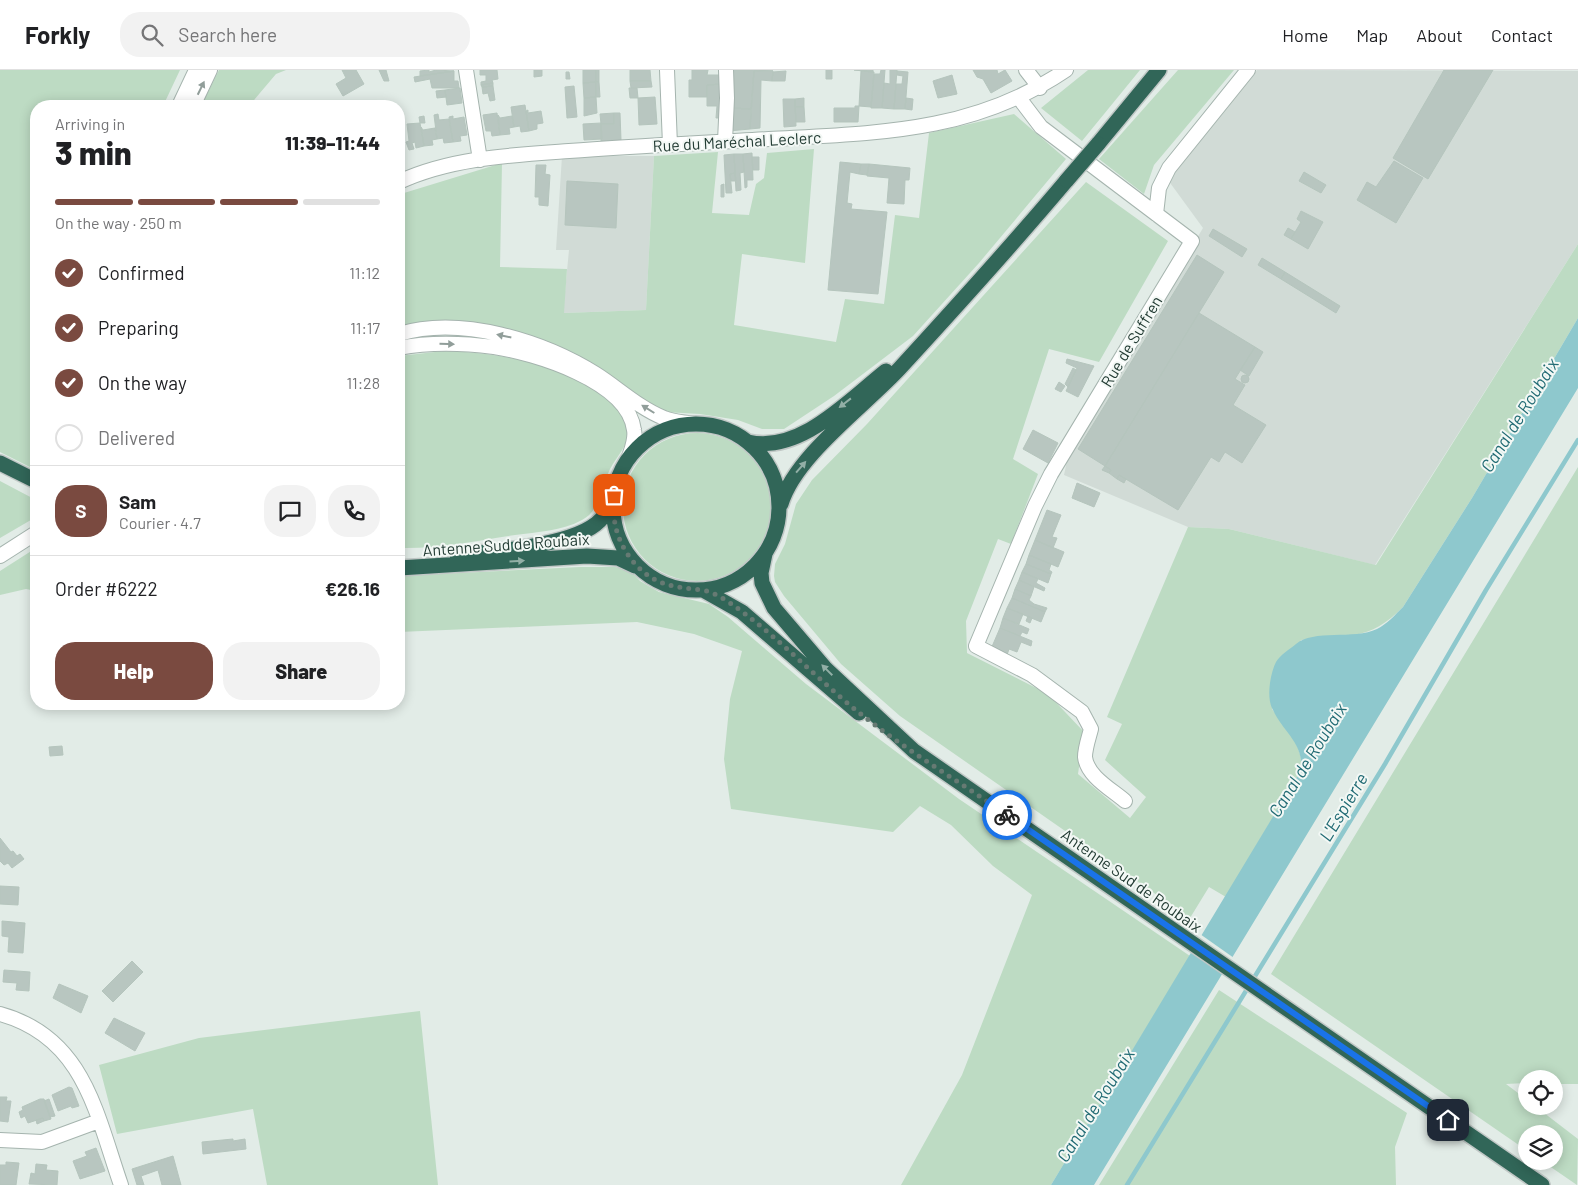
<!DOCTYPE html>
<html lang="en">
<head>
<meta charset="utf-8">
<style>
  body { margin:0; font-family:Barlow,sans-serif; background:#f2f2f2; color:#202124; height:100vh; display:flex; flex-direction:column; font-size:19px; white-space:nowrap }
  * { box-sizing:border-box; margin:0 }
  p { font-size:16px; color:#757577 }
  .icon { flex:none; width:28px; height:28px; fill:none; stroke:currentColor; stroke-width:2; stroke-linecap:round; stroke-linejoin:round }
  .map { position:relative; flex:1; overflow:hidden }
  .side { position:absolute; left:30px; top:30px; width:375px; height:610px; display:flex; flex-direction:column; background:#fff; border-radius:20px; box-shadow:0 2px 12px #0003 }
  .side>* { flex:none }
  .buttons { position:absolute; left:1518px; top:1000px; display:grid; gap:10px }
  .buttons a { display:grid; place-items:center; width:45px; height:45px; border-radius:50%; background:#fff; box-shadow:0 2px 12px #0003; font-size:25px }
  .pin { position:absolute; display:grid; place-items:center; width:42px; height:42px; color:#fff; margin:-21px; border-radius:10px; box-shadow:0 2px 8px #0006 }
  .courier { position:absolute; display:grid; place-items:center; width:50px; height:50px; margin:-25px; border:4px solid #1a73e8; border-radius:50%; background:#fff; color:#222; box-shadow:0 1px 6px #0007 }
  .summary em { font-style:normal; font-weight:800 }
  .summary div { display:flex; flex-direction:column-reverse }
  .summary { display:flex; align-items:center; justify-content:space-between; height:85px; padding:0 25px }
  h1 { font-size:32px; font-weight:800; line-height:38px }
  .bar { display:grid; grid-template-columns:repeat(4,1fr); gap:8px 5px; align-content:center; height:60px; padding:0 25px }
  .bar i { height:6px; border-radius:4px; background:#e0e0e0 }
  .bar .active { background:#7a4a40 }
  .bar p { grid-column:span 4 }
  .line { display:flex; align-items:center; gap:12px; padding:0 25px; border-top:1px solid #e0e0e0 }
  .line div { flex:1 }
  .round { display:grid; place-items:center; flex:none; width:52px; height:52px; border-radius:20px; background:#f2f2f2 }
  ol { padding:0 25px; list-style:none }
  li { display:flex; align-items:center; gap:15px; height:55px }
  li p { margin-inline-start:auto }
  li .icon { padding:5px; border-radius:50%; background:#7a4a40; color:#fff; stroke-width:4 }
  li:last-child { color:#757577 }
  li i { width:28px; height:28px; border:2px solid #e0e0e0; border-radius:50% }
  .button { display:flex; gap:10px; margin-top:auto; padding:10px 25px }
  .button a { flex:1; height:58px; border-radius:20px; background:#7a4a40; color:#fff; font-size:20px; font-weight:800; line-height:58px; text-align:center }
  .button a+a { background:#f2f2f2; color:#202124 }
  header { display:flex; align-items:center; gap:30px; box-sizing:border-box; height:70px; padding:0 25px; background:#fff; border-bottom:1px solid #e0e0e0 }
  header strong { font-size:24px }
  nav { display:flex; gap:28px; margin-inline-start:auto; font-size:18px }
  .search { width:350px; height:45px; background:#f2f2f2; display:flex; align-items:center; gap:12px; box-sizing:border-box; padding:0 18px; border-radius:20px; color:#757577; font-size:19px }
  .map>svg:first-child { display:block }
  .built { fill:#d1dbd6 }
  .green { fill:#bddbc3 }
  .water { fill:#8ec8cd }
  .pier { fill:#e2ece7 }
  .lines { fill:none; stroke-linecap:round; stroke-linejoin:round }
  .stream { stroke:#8ec8cd; stroke-width:4.5 }
  .building { fill:#b8c6c0; stroke:#b5c5bd }
  .minor-casing { stroke:#a5b4ae; stroke-width:16 }
  .highway-casing { stroke:#c1c8c6; stroke-width:18 }
  .minor { stroke:#fff; stroke-width:14 }
  .highway { stroke:#316658; stroke-width:15 }
  .highway-bridge-casing { stroke:#c1c8c6; stroke-width:18; stroke-linecap:butt }
  .highway-bridge { stroke:#316658; stroke-width:15 }
  .oneway { fill:#919e9a }
  .oneway2 { fill:#92afa6 }
  .done { stroke:#667a73; stroke-width:5; stroke-dasharray:0 9 }
  .route { stroke:#1a73e8; stroke-width:6 }
  .labels { text-anchor:middle; dominant-baseline:central; stroke-width:4; stroke-linejoin:round; paint-order:stroke }
  .street-label { font-size:16px; fill:#233c34; stroke:#f3f8f5 }
  .water-label { font-size:18px; font-style:italic; fill:#216b74; stroke:#f3f8f5 }
</style>
</head>
<body>
<header>
<strong>Forkly</strong>
<div class="search"><svg class="icon" aria-label="search" viewBox="0 0 24 24"><circle cx="10" cy="10" r="6"/><path d="M15 15l6 6"/></svg>Search here</div>
<nav><a>Home</a><a>Map</a><a>About</a><a>Contact</a></nav>
</header>
<div class="map">
<svg width="1578" height="1115" viewBox="0 0 1578 1115">
  <rect width="100%" height="100%" fill="#e2ece7"/>
  <path class="built" d="M1257,0l321,1v173l-203,321 -146,-36 -41,-2 -124,-52 5,-24 134,-223 -35,-48z
    M562,86h92l-8,154 -83,3 6,-63h-13z"/>
  <path class="green" d="M0,0h180l-17,36h-127v364l-36,-18z
    M219,0h67l-10,4 -27,32h-48z
    M1088,0h52l-58,71 -41,-33z
    M1178,0h56l-80,95 -10,29 -45,-35z
    M1014,44l52,45 -87,104 -66,73 -79,60 -50,33h-22l-24,-9 -38,-6 -35,-2 -109,-65 -64,-22 -75,-1 -18,6v-133l5,-4 98,-30 -2,104 67,2 -3,44 82,-3 8,-154 64,-4 -6,61 37,2 7,-31 8,-6 3,-25 47,-4 -9,114 -63,-9 -8,71 102,17 9,-43 39,5 11,-89 24,3 10,-85z
    M1086,112l82,59 -69,121 -50,-13 -36,110 25,15 -27,70 -13,-5 -32,82 1,32 81,41 36,38 -6,42 52,44 16,-21 -41,-37 17,-36 -15,-7 81,-190 41,2 147,36 202,-321v74l-106,180 -69,109c-34,35 -57,28 -102,33l-29,69c13,19 32,36 29,61l-75,127 -17,-10 -19,31 -290,-202 -59,-52 -57,-68 -9,-14 -1,-6 1,-12 10,-20 11,-40 16,-24 55,-56z
    M444,281c53,1 128,14 167,52 7,7 15,15 17,25 2,16 -11,28 -18,41 -9,18 -9,41 -28,51 -20,11 -45,12 -67,15 -38,6 -77,14 -116,13v-192z
    M623 437a74 74 0 1 1 148 0a74 74 0 1 1-148 0Z
    M1578,397v617h-24v-5h-28v4l-20,1 20,15v7h9l43,33 -1,46 -35,-24h12v-27h-28v16l-255,-176z
    M0,411l36,19v17l-36,21z
    M36,478v43l-10,-2 -26,6v-24z
    M580,497h35l15,3 10,11 19,11 50,12 19,13 78,67 153,115 231,157 -139,229h-150l61,-110 70,-180 -39,-29 -42,-41 -31,-19 -27,26 -162,-23 -7,-50 6,-60 12,-48 -48,-17 -57,-12 -238,10v-56z
    M1219,920l188,123 -12,34 1,38h-297z
    M420,941l18,174h-171l-14,-76 -136,25 -18,-69 100,-27z"/>
  <path class="water" d="M1578,248v70l-484,797h-43l250,-415c3,-27 -18,-38 -28,-60 -7,-12 -3,-36 3,-48 4,-7 14,-13 20,-18 17,-15 58,-4 81,-15 10,-5 18,-14 26,-22l69,-109z"/>
  <path class="pier" d="M1200,864l34,24 -10,17 -34,-23z"/>
  <g class="lines">
    <path class="stream" d="M1127,1115l258,-421 101,-174 92,-150"/>
  </g>
  <path class="building" d="M342,0h14l8,14 -21,12 -7,-12 10,-6z
    M379,0h7l3,11h-5z
    M429,0v2l7,-2 18,1 -34,5v-5z
    M480,0h17l1,9 -6,1 1,3 -12,2v-3l5,-1v-6h-6z
    M534,0h8v6l-8,1z
    M583,0h13v12l-13,1z
    M596,0h3v12h-3z
    M630,0h20l1,11h-21z
    M692,0h16l-1,5h14l1,9 -15,1v12h-18v-17h3z
    M732,0h41l-19,1 -3,38 -20,-1z
    M826,0h6v9h-6z
    M854,0h19v2z
    M881,0h4l-3,38h-11l3,-34h6z
    M890,0h7l-3,39 -12,-1 2,-25 6,1z
    M973,0h24l1,4 7,-4 7,11 -21,12 -8,-14 -6,-2z
    M1444,0h49l-65,109 -35,-21z
    M454,1v10h4l1,7h-27l-2,-9 -15,3 -1,-5z
    M754,1h19l-1,10 -11,-1 -1,48 -10,1z
    M786,1l-1,10h-13l1,-9z
    M861,1l13,1 -3,35 -12,-1z
    M897,1l11,1 -3,37h-11l2,-25h6l1,-8 -6,-1z
    M566,2h3l1,7h-4z
    M952,5l5,19 -19,4 -5,-17z
    M630,11h21l1,6 -21,1z
    M596,12h3l1,15h-4z
    M596,12v15l-12,1 -1,-15z
    M493,13v3l-11,1 -1,-2z
    M722,14l1,34h-7l1,-12h-10v-21z
    M493,16l2,14 -5,1 -2,-8 -5,1 -1,-7z
    M574,16l3,31 -10,1 -2,-31z
    M460,18l2,15 -15,2 -2,-15z
    M629,18h8l1,10h-8z
    M445,20l1,7 -9,1 -1,-7z
    M596,27l1,16 -13,3v-18z
    M655,27l2,27 -18,1 -1,-27z
    M804,28v9h-9v-8z
    M906,28l7,1 -1,11 -7,-1z
    M783,29h12l1,27 -12,1z
    M525,35l4,26 -8,1 -1,-6 -6,1 -3,-20z
    M855,36h4l-1,16h-24v-14h21z
    M795,37h9l1,15h-9z
    M731,38l20,1 -1,20 -21,2z
    M528,40v3l13,-2 2,12 -6,1v5l-8,2 -3,-20z
    M497,43l3,22 -8,1 -1,-5h-5l-3,-16z
    M614,43v11h-13l-1,-10z
    M614,43h6l1,27 -20,1v-17h13z
    M438,44l1,6 10,-1 4,23 -9,1 -1,-5 -6,1 -3,-24z
    M498,45l2,3 12,-2 2,11 -5,1 1,6 -10,1z
    M424,46l1,7h-5l-1,-6z
    M453,46v3l11,-2 3,18 -7,1 1,5 -8,1 -4,-25z
    M420,53l4,23 -8,2 -1,-6 -3,1 2,6 -5,1 -3,-8 3,-1 -2,-17z
    M601,53l1,16 -18,1 -1,-16z
    M421,57l2,3 12,-2 2,11 -5,1 1,5 -9,1z
    M752,83l1,27h-6v7l-2,1 -2,-34z
    M734,84l1,19 -5,1 2,19h-6l-2,-38z
    M734,84h9l1,18 -4,1 1,17 -5,1z
    M752,87h7v13h-6z
    M1394,91l29,17 -27,45 -39,-23 10,-18 9,5z
    M840,92l21,2 -2,10 -9,-2 -3,31 5,1 -1,5 36,3 -9,82 -50,-4z
    M861,94h8l-2,11 -8,-1z
    M869,94l41,4 -1,12h-4l-1,24 -17,-1 2,-25 -22,-2z
    M536,95h10l-1,9 5,1 -2,31 -9,-1v-8h-4z
    M1304,102l22,13 -5,8 -22,-12z
    M735,103l1,8h-5l-1,-7z
    M567,111l51,3 -2,44 -51,-3z
    M724,114v13h-3v-12z
    M1301,141l22,11 -15,27 -17,-10 10,-17 -4,-3z
    M1288,158l7,4 -4,7 -7,-4z
    M1213,159l34,20 -5,8 -33,-21z
    M1197,185l27,17 -119,194 -27,-17z
    M1262,188l23,14 -4,7 -23,-14z
    M1285,202l55,34 -4,7 -55,-34z
    M1199,243l56,34 -20,32 10,6 -12,20 33,20 -24,38 -17,-11 -6,10 -8,-5 -33,53 -59,-35 -2,4 -8,-6 2,-3 -6,-4z
    M1255,277l8,5 -14,24 -9,-6z
    M1067,289l27,7 -16,31 -12,-6 11,-23 -11,-5z
    M1073,298l3,2 -8,17 -3,-3z
    M1241 309a4 4 0 1 1 8 0a4 4 0 1 1-8 0Z
    M1059,312l6,4 -4,6 -6,-3z
    M1033,360l25,13 -10,20 -25,-14z
    M1105,396l6,4 -2,3 -7,-3z
    M1119,405l7,4 -2,4 -7,-4z
    M1077,413l23,10 -6,14 -22,-9z
    M1047,440l14,5 -9,22 5,1 -4,10 -18,-8z
    M1035,470l29,12 -6,15 -29,-12z
    M1029,485l22,9 -2,6 3,2 -1,2 -25,-10z
    M1026,494l25,10 -3,9 -26,-11z
    M1022,502l16,7 -2,4 9,5 -1,3 -25,-11z
    M1019,510l15,7 -3,9 -16,-7z
    M1015,519l16,7 -2,4 5,4 13,4 -2,4 -33,-14z
    M1012,528l33,14 -4,10 -34,-14z
    M1007,538l16,6 -4,10 -16,-6z
    M1028,546l4,2 -2,5 -4,-2z
    M1003,548l26,11 -2,5 -5,-2 -2,4 -20,-8z
    M1000,558l32,13 -1,5 -10,-4 -4,10 -8,-3 -2,6 -16,-6z
    M62,676l1,9 -13,1 -1,-9z
    M0,768l11,14 2,-1 4,5 3,-2 4,5 -12,9 -4,-5 -4,2 -4,-4z
    M0,816l19,1 -1,18 -18,-1z
    M2,851l23,2 -2,30 -15,-1 1,-15 -7,-1z
    M132,891l11,11 -30,30 -11,-11z
    M4,900l26,2 -1,19 -13,-1 1,-7 -14,-1z
    M59,914l29,12 -7,17 -28,-15z
    M114,948l31,15 -10,18 -30,-18z
    M69,1017l3,1 7,18 -7,2 -1,-2 -13,5 -6,-16z
    M0,1027h7l-1,4h5l-3,21 -8,-1z
    M40,1029h4l7,20 -7,2 -1,-3 -15,5 -3,-7 -4,2 -2,-6 4,-2 -1,-3z
    M49,1029l6,17 -5,1 -6,-16z
    M43,1048l1,3 -7,3 -1,-4z
    M233,1069v2l12,-2 1,10 -43,5 -1,-12z
    M96,1078l9,23 -25,8 -7,-18 14,-5 -2,-4z
    M173,1086l8,29h-19l-4,-15 -17,6 3,9h-7l-5,-16z
    M6,1092l13,1 -3,22h-16v-20h6z
    M36,1094l11,1 -1,5 12,1 -1,14 -28,-1 2,-11 4,1z"/>
  <g class="lines">
    <g class="minor-casing">
      <path id="minor" d="M466,0l14,90
        M667,0l3,75
        M1026,0l14,18
        M1019,28l22,29 151,114 -141,233 -16,32 -59,140 56,29 50,37 9,17c-2,8 -6,19 -6,28 2,19 26,32 40,44
        M179,36l17,-36
        M193,36l17,-36
        M725,71l2,-43 -1,-28
        M399,112c51,-24 113,-27 170,-31 66,-5 133,-8 200,-12 108,-6 204,-6 297,-69
        M1156,144l3,-26 10,-20 79,-98
        M399,264c62,-19 144,7 197,40 22,14 43,34 68,44 9,4 20,4 30,6
        M399,278c30,-6 64,-5 95,-1 40,6 134,34 140,83 2,10 -3,20 -6,30
        M0,486l36,-23
        M0,944c84,23 96,99 121,171
        M0,1070l42,2 57,-21"/>
    </g>
    <g class="highway-casing">
      <path id="highway" d="M1098,74l61,-74
        M613 437a83 83 0 1 1 166 0a83 83 0 1 1-166 0Z
        M748,372c52,12 100,-41 138,-71
        M0,393l36,18
        M781,434c14,-48 84,-98 119,-136 57,-62 113,-124 167,-188
        M765,484l-4,19 1,10 12,25 52,61 88,82 628,434
        M457,485c35,-3 111,-9 139,-31 8,-6 13,-15 17,-25
        M399,498l188,-12 31,2 17,8
        M703,520l39,22 117,101"/>
    </g>
    <use href="#minor" class="minor"/>
    <use href="#highway" class="highway"/>
    <g class="highway-bridge-casing">
      <path id="highway-bridge" d="M1067,110l31,-36"/>
    </g>
    <use href="#highway-bridge" class="highway-bridge"/>
  </g>
  <defs><path id="oneway-solid" d="M-6-.8H1V-3.2L6.5 0L1 3.2V.8H-6Z" transform="scale(1.25)"/></defs>
  <g class="oneway">
    <use href="#oneway-solid" transform="translate(201 18) rotate(-64)"/>
    <use href="#oneway-solid" transform="translate(504 266) rotate(-168)"/>
    <use href="#oneway-solid" transform="translate(447 274) rotate(1)"/>
    <use href="#oneway-solid" transform="translate(648 339) rotate(-148)"/>
  </g>
  <g class="oneway2">
    <use href="#oneway-solid" transform="translate(845 333) rotate(142)"/>
    <use href="#oneway-solid" transform="translate(801 397) rotate(-49)"/>
    <use href="#oneway-solid" transform="translate(517 491) rotate(-4)"/>
    <use href="#oneway-solid" transform="translate(827 600) rotate(-135)"/>
  </g>
  <g class="lines">
    <path class="done" d="M614,425c-3,28 5,53 25,73 20,19 38,19 63,22 10,1 22,9 31,15 44,31 82,72 124,106 47,38 100,69 150,104"/>
    <path class="route" d="M1007,745l441,305"/>
  </g>
  <g class="labels">
    <g class="street-label">
      <text transform="translate(737 71) rotate(-3)">Rue du Maréchal Leclerc</text>
      <text transform="translate(1131 271) rotate(-59)">Rue de Suffren</text>
      <text transform="translate(506 474) rotate(-4)">Antenne Sud de Roubaix</text>
      <text transform="translate(1132 810) rotate(35)">Antenne Sud de Roubaix</text>
    </g>
    <g class="water-label">
      <text transform="translate(1519 345) rotate(-58)">Canal de Roubaix</text>
      <text transform="translate(1307 690) rotate(-58)">Canal de Roubaix</text>
      <text transform="translate(1343 737) rotate(-59)">L'Espierre</text>
      <text transform="translate(1095 1035) rotate(-58)">Canal de Roubaix</text>
    </g>
  </g>
</svg>
<div class="buttons">
<a><svg class="icon" aria-label="locate" viewBox="0 0 24 24"><circle cx="12" cy="12" r="6"/><path d="M12 2v4M12 18v4M2 12h4M18 12h4"/></svg></a>
<a><svg class="icon" aria-label="layers" viewBox="0 0 24 24"><path d="M12 4l9 5-9 5-9-5zM3 14l9 5 9-5"/></svg></a>
</div>
<div class="pin" style="left:614px;top:425px;background:#ea580c"><svg class="icon" aria-label="bag" viewBox="0 0 24 24"><path d="M5 8h14l-1 12H6zM9 8a3 3 0 0 1 6 0"/></svg></div>
<div class="pin" style="left:1448px;top:1050px;background:#1f2937"><svg class="icon" aria-label="home" viewBox="0 0 24 24"><path d="M3 11l9-7 9 7M6 9v11h12V9"/></svg></div>
<div class="courier" style="left:1007px;top:745px"><svg class="icon" aria-label="bike" viewBox="0 0 24 24"><circle cx="6" cy="16" r="4"/><circle cx="18" cy="16" r="4"/><path d="M6 16l4-8h5l3 8M10 8l3 8H6M13 5h3"/></svg></div>
<section class="side">
<div class="summary"><div><h1>3 min</h1><p>Arriving in</p></div><em>11:39–11:44</em></div>
<div class="bar"><i class="active"></i><i class="active"></i><i class="active"></i><i></i><p>On the way · 250 m</p></div>
<ol>
<li><svg class="icon" aria-label="check" viewBox="0 0 24 24"><path d="M5 12l5 5 9-10"/></svg>Confirmed<p>11:12</p></li>
<li><svg class="icon" aria-label="check" viewBox="0 0 24 24"><path d="M5 12l5 5 9-10"/></svg>Preparing<p>11:17</p></li>
<li><svg class="icon" aria-label="check" viewBox="0 0 24 24"><path d="M5 12l5 5 9-10"/></svg>On the way<p>11:28</p></li>
<li><i></i>Delivered</li>
</ol>
<div class="line" style="height:90px"><b class="round" style="background:#7a4a40;color:#fff">S</b><div><b>Sam</b><p>Courier · 4.7</p></div><a class="round"><svg class="icon" aria-label="chat" viewBox="0 0 24 24"><path d="M4 5h16v11H9l-5 4z"/></svg></a><a class="round"><svg class="icon" aria-label="phone" viewBox="0 0 24 24"><path d="M5 4h4l2 5-3 2q2 4 5 5l2-3 5 2v4C11 20 4 13 5 4z"/></svg></a></div>
<div class="line" style="height:65px"><div>Order #6222</div><b>€26.16</b></div>
<div class="button"><a>Help</a><a>Share</a></div>
</section>
</div>
</body>
</html>
